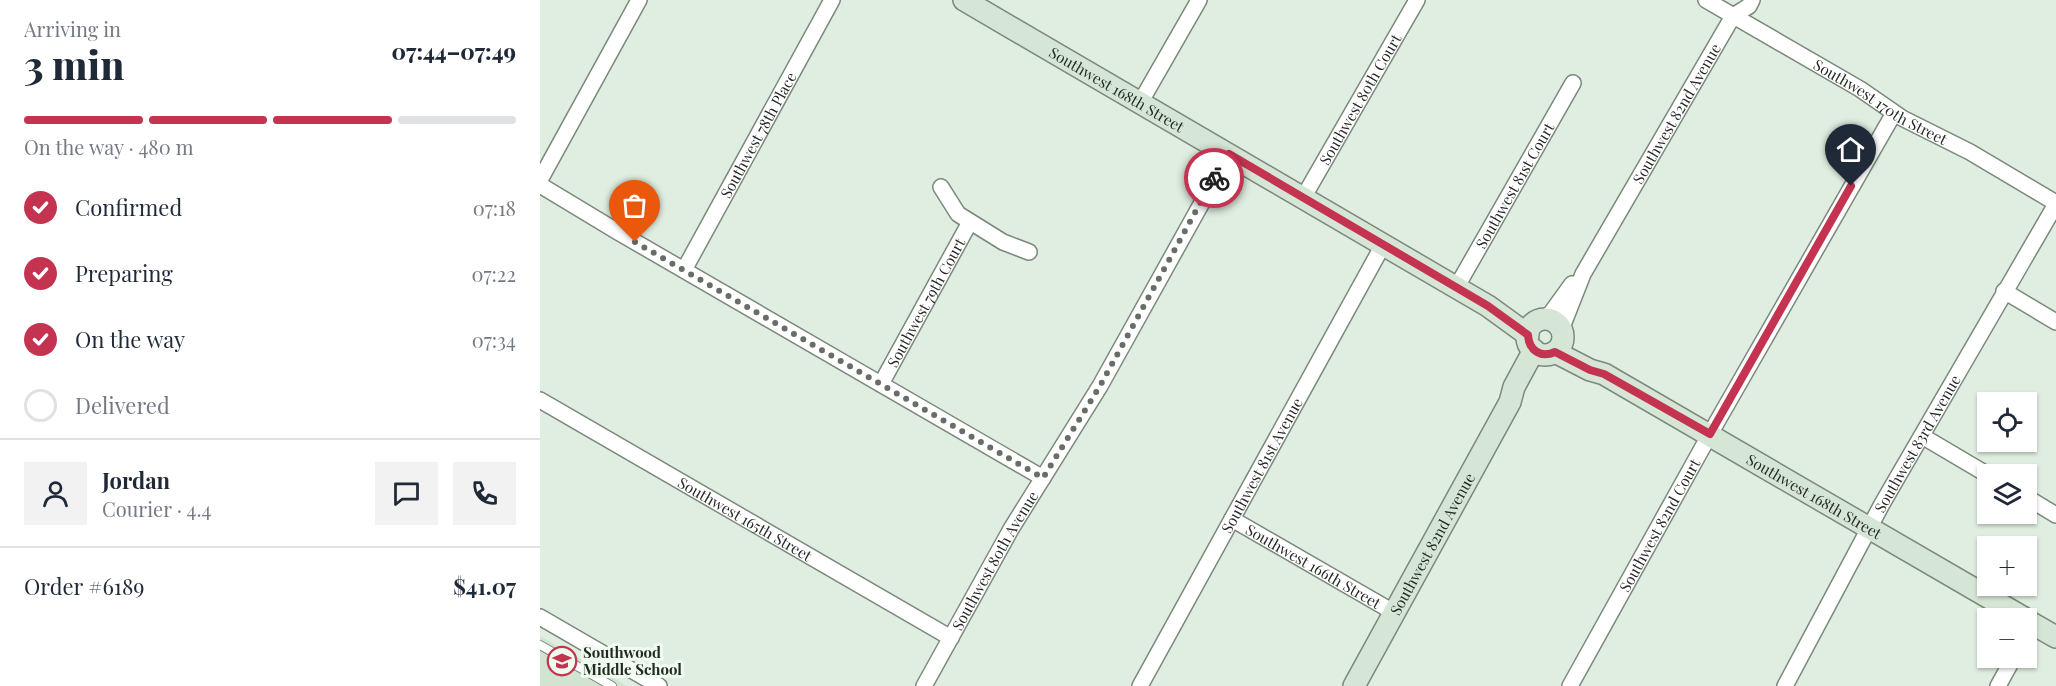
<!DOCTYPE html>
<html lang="en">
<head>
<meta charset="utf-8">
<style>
  body { margin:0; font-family:"Playfair Display",serif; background:#f2f2f3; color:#1f2937; height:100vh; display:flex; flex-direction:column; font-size:22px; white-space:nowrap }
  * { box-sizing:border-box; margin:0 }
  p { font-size:20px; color:#747a83 }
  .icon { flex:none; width:33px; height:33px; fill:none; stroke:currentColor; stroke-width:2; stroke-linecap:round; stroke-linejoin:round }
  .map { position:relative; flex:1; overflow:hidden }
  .panel { display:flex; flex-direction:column; background:#fff; width:540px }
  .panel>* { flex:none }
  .controls { position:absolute; left:1437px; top:392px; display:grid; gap:12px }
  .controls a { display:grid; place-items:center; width:60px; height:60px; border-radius:0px; background:#fff; box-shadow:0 2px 4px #0004; font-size:30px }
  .pin { position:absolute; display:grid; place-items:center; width:51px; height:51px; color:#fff; margin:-62px -26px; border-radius:50% 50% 50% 0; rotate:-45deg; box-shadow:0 0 6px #0007 }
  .pin .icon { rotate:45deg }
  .courier { position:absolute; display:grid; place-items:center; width:60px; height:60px; margin:-30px; border:4px solid #c43450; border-radius:50%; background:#fff; color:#222; box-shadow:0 2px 8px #0007 }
  .summary em { font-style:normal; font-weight:800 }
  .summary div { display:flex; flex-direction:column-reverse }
  .summary { display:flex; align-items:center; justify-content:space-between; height:102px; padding:0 24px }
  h1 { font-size:39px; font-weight:800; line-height:45px }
  .bar { display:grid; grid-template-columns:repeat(4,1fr); gap:9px 6px; align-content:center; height:72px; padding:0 24px }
  .bar i { height:8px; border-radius:4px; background:#e0e1e3 }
  .bar .on { background:#c43450 }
  .bar p { grid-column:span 4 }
  .line { display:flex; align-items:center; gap:15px; padding:0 24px; border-top:2px solid #e0e1e3 }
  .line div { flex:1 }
  .round { display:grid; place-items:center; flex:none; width:63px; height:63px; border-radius:0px; background:#f2f2f3 }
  ol { padding:0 24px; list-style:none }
  li { display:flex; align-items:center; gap:18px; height:66px }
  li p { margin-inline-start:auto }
  li .icon { padding:6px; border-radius:50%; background:#c43450; color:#fff; stroke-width:4 }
  li:last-child { color:#747a83 }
  li i { width:33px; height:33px; border:3px solid #e0e1e3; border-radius:50% }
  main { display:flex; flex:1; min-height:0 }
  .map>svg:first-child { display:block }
  .built { fill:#d1e4d1 }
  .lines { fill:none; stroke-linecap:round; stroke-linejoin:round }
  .lane-casing { stroke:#7c887c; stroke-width:10 }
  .street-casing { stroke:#7c887c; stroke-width:18 }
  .secondary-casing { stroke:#7c887c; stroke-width:24 }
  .lane { stroke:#fff; stroke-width:8 }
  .street { stroke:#fff; stroke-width:15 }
  .secondary { stroke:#d6e6d6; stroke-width:21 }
  .done { stroke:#666e67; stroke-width:6; stroke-dasharray:0 10.8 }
  .route { stroke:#c43450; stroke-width:8 }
  .labels { text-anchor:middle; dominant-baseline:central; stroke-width:6; stroke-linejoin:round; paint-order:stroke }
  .street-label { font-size:15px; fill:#252925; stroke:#eefbee }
  .poi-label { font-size:15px; font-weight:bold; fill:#252925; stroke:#eefbee; text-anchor:start }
</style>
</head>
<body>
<main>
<section class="panel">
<div class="summary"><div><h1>3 min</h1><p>Arriving in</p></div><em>07:44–07:49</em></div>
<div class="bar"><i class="on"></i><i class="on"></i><i class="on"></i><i></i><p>On the way · 480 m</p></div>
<ol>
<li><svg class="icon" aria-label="check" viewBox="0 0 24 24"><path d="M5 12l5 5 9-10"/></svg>Confirmed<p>07:18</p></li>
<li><svg class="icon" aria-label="check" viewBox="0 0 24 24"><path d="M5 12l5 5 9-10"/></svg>Preparing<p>07:22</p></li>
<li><svg class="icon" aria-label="check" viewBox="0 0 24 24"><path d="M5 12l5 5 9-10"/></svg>On the way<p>07:34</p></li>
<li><i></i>Delivered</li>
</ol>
<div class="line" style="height:108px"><a class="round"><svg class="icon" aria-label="person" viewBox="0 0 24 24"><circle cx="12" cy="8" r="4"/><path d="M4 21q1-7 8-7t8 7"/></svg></a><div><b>Jordan</b><p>Courier · 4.4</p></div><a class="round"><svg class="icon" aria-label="chat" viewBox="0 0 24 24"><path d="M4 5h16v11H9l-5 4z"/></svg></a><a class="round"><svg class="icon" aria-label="phone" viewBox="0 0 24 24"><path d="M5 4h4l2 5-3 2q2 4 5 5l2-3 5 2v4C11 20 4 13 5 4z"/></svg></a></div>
<div class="line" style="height:78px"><div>Order #6189</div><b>$41.07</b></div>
</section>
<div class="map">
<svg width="1516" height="686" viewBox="0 0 1516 686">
  <rect width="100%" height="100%" fill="#e0eee1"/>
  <path class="built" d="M0,636l87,50h-87z"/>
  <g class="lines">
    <g class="lane-casing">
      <path id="lane" d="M0,645l72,41"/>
    </g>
    <g class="street-casing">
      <g id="street">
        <path id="s1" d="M1166,0l154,89 42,29 68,34 86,51"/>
        <path d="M600,103l59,-103"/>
        <path d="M0,180l99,-180"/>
        <path d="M0,185l78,47 425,246"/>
        <path d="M401,187l17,27 45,28 26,10"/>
        <path id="s2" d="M763,198l114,-198"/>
        <path id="s3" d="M144,270l148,-270"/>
        <path id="s4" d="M916,288l117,-205"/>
        <path d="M1464,291l52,31"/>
        <path d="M1002,320l9,-7 21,-29"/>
        <path id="s5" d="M1021,330l22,-56 150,-258 16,-10 3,-6"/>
        <path id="s6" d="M341,384l89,-162"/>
        <path id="s7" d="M0,400l411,238"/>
        <path d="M1382,436l66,39"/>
        <path d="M1486,497l30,18"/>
        <path id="s8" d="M692,519l163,94"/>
        <path d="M0,617l119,69"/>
        <path id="s9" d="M384,686l87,-157 89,-143 129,-232"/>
        <path id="s10" d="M600,686l243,-441"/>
        <path id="s11" d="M1030,686l140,-252 184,-321"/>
        <path id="s12" d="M1245,686l97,-182 174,-300"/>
        <path d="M1458,686l16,-29"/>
      </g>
    </g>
    <g class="secondary-casing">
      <g id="secondary">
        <path id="s13" d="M424,0l524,306 40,29"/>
        <circle cx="1005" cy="337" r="18"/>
        <path id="s14" d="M1015,352l35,18 14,4 420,244"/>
        <path d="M1486,620l30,17"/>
        <path id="s15" d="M814,686l156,-284 4,-15 20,-37"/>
      </g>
    </g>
    <use href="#lane" class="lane"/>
    <use href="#street" class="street"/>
    <use href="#secondary" class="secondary"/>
  </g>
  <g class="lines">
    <path class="done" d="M95,242l408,236 57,-92 114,-208"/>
    <path class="route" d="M674,178l15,-24 259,152 40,29c1,16 13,23 27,17l35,18 14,4 106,60 141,-248"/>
  </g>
  <defs>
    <g id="school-ring" transform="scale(1.5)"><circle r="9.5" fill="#eefbee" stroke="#c43450" stroke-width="1.5"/><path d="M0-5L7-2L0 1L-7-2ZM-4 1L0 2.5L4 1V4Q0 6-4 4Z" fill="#c43450"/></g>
  </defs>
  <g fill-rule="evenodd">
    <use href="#school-ring" x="22" y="661"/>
  </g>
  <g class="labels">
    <g class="street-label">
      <text stroke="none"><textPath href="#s13" startOffset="177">Southwest 168th Street</textPath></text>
      <text stroke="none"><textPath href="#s2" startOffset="114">Southwest 80th Court</textPath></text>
      <text stroke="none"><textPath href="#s1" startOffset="202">Southwest 170th Street</textPath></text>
      <text stroke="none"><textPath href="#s5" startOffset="246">Southwest 82nd Avenue</textPath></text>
      <text stroke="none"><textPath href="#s3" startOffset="154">Southwest 78th Place</textPath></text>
      <text stroke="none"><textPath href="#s4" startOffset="118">Southwest 81st Court</textPath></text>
      <text stroke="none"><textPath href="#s6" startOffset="93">Southwest 79th Court</textPath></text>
      <text stroke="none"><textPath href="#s12" startOffset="276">Southwest 83rd Avenue</textPath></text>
      <text stroke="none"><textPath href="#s10" startOffset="252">Southwest 81st Avenue</textPath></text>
      <text stroke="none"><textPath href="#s14" startOffset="297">Southwest 168th Street</textPath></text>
      <text stroke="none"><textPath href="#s7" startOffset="237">Southwest 165th Street</textPath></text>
      <text stroke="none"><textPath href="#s11" startOffset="184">Southwest 82nd Court</textPath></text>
      <text stroke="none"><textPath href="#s15" startOffset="162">Southwest 82nd Avenue</textPath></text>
      <text stroke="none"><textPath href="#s9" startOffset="144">Southwest 80th Avenue</textPath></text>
      <text stroke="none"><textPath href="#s8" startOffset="94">Southwest 166th Street</textPath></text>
    </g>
    <g class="poi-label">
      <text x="43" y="652">Southwood<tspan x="43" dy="17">Middle School</tspan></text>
    </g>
  </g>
</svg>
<div class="controls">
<a><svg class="icon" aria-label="locate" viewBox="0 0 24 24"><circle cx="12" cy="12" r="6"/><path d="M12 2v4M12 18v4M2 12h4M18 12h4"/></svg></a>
<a><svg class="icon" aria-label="layers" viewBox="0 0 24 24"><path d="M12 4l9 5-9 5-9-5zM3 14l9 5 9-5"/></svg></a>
<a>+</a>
<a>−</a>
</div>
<div class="pin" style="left:95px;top:242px;background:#ea580c"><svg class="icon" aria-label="bag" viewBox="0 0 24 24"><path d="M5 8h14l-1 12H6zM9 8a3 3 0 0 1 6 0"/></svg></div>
<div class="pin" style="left:1311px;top:186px;background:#1f2937"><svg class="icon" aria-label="home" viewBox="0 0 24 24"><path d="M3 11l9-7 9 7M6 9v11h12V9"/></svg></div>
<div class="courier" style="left:674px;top:178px"><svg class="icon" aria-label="bike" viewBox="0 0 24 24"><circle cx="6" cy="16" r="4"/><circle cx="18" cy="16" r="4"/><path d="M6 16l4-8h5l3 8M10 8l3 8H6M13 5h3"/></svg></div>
</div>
</main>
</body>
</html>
